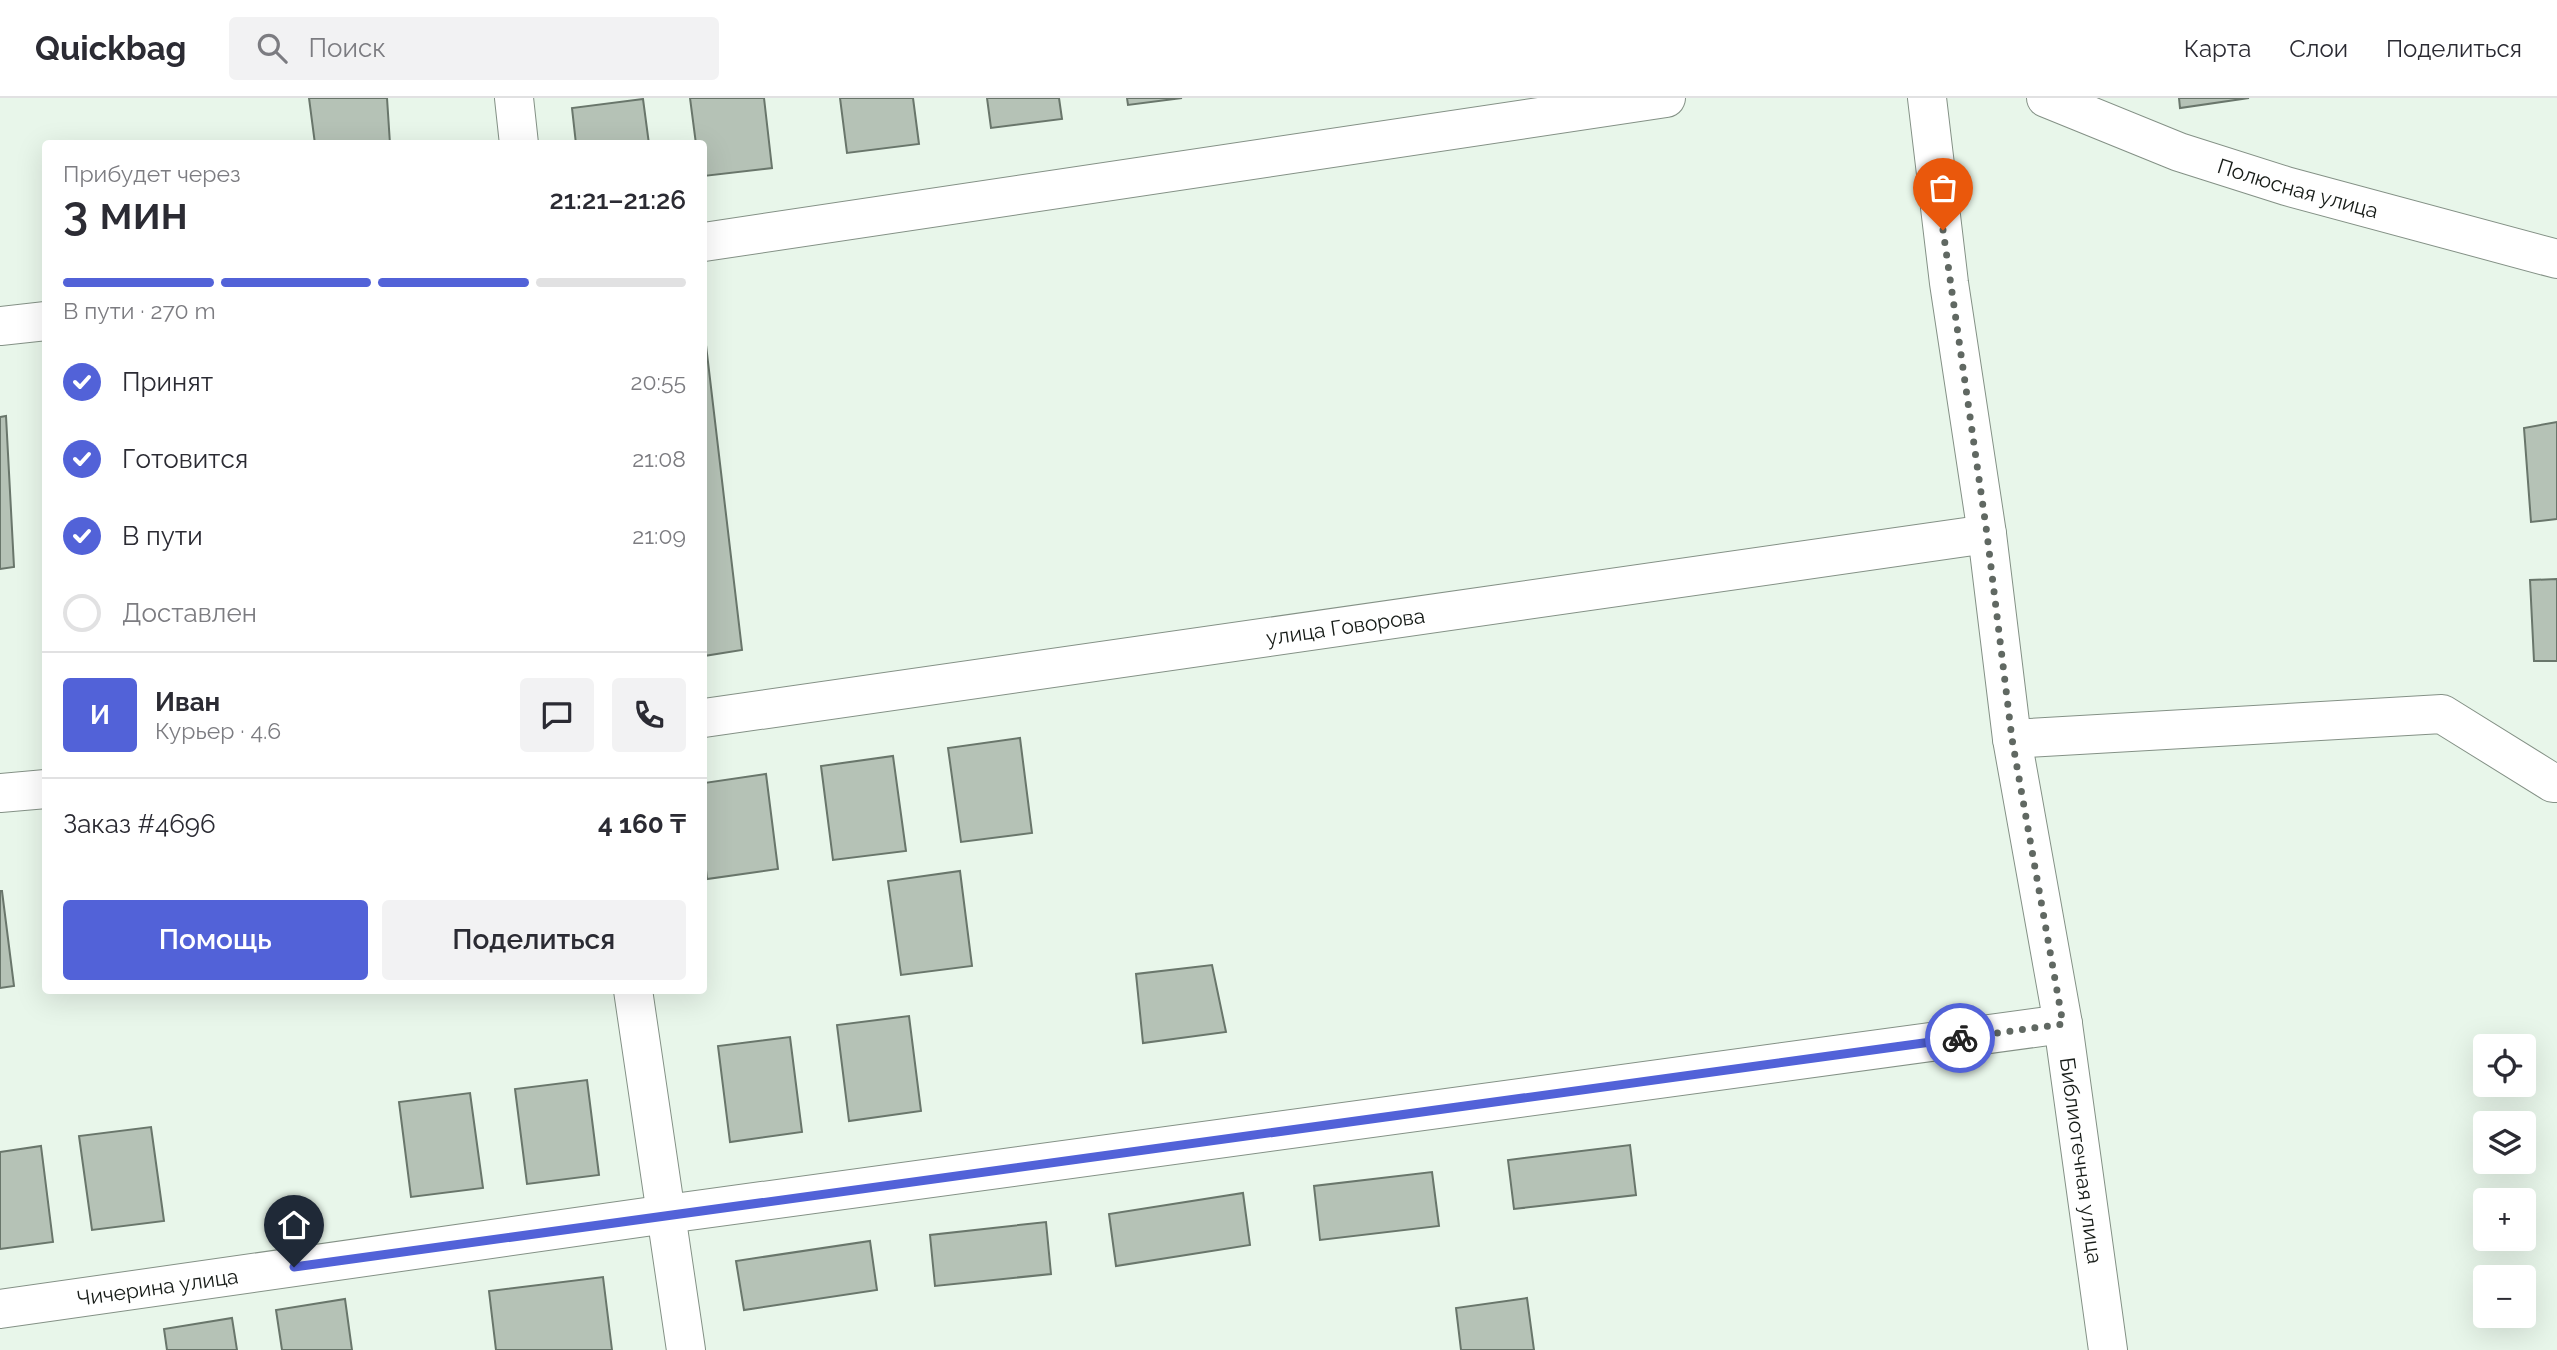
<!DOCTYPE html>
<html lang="ru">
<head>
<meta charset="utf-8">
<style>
  body { margin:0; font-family:Raleway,sans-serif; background:#f2f2f3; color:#2b2b33; height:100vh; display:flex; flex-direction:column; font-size:26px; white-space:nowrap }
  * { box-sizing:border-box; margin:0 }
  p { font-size:23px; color:#7c7c81 }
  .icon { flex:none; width:38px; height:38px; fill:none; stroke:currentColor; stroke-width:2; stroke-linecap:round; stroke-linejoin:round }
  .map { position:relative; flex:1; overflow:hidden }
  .sheet { position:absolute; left:42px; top:42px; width:665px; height:854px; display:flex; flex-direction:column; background:#fff; border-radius:7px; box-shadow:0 7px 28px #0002 }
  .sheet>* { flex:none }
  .fabs { position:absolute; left:2473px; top:936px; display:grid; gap:14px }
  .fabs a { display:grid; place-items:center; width:63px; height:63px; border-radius:7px; background:#fff; box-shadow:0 7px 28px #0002; font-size:35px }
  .pin { position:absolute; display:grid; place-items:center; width:60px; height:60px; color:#fff; margin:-72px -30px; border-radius:50% 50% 50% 0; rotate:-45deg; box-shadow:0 0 7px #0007 }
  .pin .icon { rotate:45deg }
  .courier { position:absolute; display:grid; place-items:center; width:70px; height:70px; margin:-35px; border:5px solid #5262d8; border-radius:50%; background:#fff; color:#222; box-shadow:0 2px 9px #0007 }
  .headline em { font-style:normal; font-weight:600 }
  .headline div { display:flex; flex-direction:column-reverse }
  .headline { display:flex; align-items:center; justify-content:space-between; height:119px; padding:0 21px }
  h1 { font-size:46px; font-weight:600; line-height:52px }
  .bar { display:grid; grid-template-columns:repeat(4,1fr); gap:10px 7px; align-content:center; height:84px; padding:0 21px }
  .bar i { height:9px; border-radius:5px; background:#e1e1e2 }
  .bar .active { background:#5262d8 }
  .bar p { grid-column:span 4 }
  .line { display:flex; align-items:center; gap:18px; padding:0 21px; border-top:2px solid #e1e1e2 }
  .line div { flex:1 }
  .round { display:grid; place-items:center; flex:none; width:74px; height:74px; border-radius:7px; background:#f2f2f3 }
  ol { padding:0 21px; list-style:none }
  li { display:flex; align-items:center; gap:21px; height:77px }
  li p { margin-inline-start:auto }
  li .icon { padding:7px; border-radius:50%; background:#5262d8; color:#fff; stroke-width:4 }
  li:last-child { color:#7c7c81 }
  li i { width:38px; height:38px; border:4px solid #e1e1e2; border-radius:50% }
  .cta { display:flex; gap:14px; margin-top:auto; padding:14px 21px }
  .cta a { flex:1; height:80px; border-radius:7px; background:#5262d8; color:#fff; font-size:28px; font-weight:600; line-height:80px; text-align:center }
  .cta a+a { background:#f2f2f3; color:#2b2b33 }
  header { display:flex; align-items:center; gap:42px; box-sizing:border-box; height:98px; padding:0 35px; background:#fff; border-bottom:2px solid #e1e1e2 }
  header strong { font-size:33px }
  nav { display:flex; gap:38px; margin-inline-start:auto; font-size:24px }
  .search { width:490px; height:63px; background:#f2f2f3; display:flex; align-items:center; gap:18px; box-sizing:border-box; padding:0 24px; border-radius:7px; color:#7c7c81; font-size:26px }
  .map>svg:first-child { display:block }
  .building { fill:#b5c2b6; stroke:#69766b; stroke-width:2 }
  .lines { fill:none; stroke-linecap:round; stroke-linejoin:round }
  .minor-casing { stroke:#849186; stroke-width:40 }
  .minor { stroke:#fff; stroke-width:38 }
  .done { stroke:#606862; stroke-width:7; stroke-dasharray:0 12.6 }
  .route { stroke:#5262d8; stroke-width:9 }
  .labels { text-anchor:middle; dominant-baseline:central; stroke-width:7; stroke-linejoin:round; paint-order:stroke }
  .street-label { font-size:21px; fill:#171c18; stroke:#fff }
</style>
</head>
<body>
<header>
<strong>Quickbag</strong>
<div class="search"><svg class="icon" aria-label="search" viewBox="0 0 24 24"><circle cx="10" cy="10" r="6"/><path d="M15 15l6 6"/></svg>Поиск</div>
<nav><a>Карта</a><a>Слои</a><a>Поделиться</a></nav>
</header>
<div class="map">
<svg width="2557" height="1252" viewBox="0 0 2557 1252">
  <rect width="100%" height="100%" fill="#e8f6ea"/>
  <path class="building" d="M309,0h78l3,46h-75z
    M690,0h74l8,70 -68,8v-32h-8z
    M840,0h73l6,46 -72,9z
    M987,0h72l3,21 -71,9z
    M1127,0h55l-54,7z
    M2179,0h70l-69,10z
    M643,1l6,45h-73l-4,-36z
    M704,230l38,322 -38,6z
    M6,318l8,151 -14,2v-152z
    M2557,324v97l-26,3 -7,-94z
    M2557,481v82h-23l-4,-81z
    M1020,640l12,95 -71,9 -13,-94z
    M893,658l13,95 -73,9 -12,-94z
    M766,676l12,95 -71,10 -3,-27v-69z
    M960,773l12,95 -71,9 -13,-94z
    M0,793h2l12,95 -14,2z
    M1212,867l14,67 -83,11 -7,-69z
    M909,918l12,95 -72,10 -12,-96z
    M790,939l12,95 -72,10 -12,-96z
    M587,982l12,95 -72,9 -12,-95z
    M470,995l13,95 -72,9 -12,-95z
    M151,1029l13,94 -72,9 -13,-94z
    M1630,1047l6,50 -122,14 -6,-49z
    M41,1048l12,96 -53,7v-97z
    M1432,1074l7,54 -119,14 -6,-54z
    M1243,1095l7,52 -134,21 -7,-52z
    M1046,1124l5,52 -116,12 -5,-51z
    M870,1143l7,49 -133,20 -8,-49z
    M603,1179l9,73h-116l-7,-59z
    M1527,1200l7,52h-73l-5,-42z
    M345,1201l7,51h-70l-6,-40z
    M232,1220l5,32h-70l-3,-21z"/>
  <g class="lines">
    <g class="minor-casing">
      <g id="minor">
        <path d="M514,0l5,46"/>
        <path id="s1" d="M1927,0l22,185 38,251 25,205 51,285 45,326"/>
        <path id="s2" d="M2046,0l133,54 107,34 271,73"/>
        <path d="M704,144l962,-144"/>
        <path d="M0,228l46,-5"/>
        <path id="s3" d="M704,620l1283,-184"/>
        <path d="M2012,641l430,-25 111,69h4"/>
        <path d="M0,695l46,-4"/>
        <path d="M633,892l53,360"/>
        <path id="s4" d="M0,1211l667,-95 1396,-190"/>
      </g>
    </g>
    <use href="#minor" class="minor"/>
  </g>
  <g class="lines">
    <path class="done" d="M1943,132l44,304 25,205 51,285 -103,14"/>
    <path class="route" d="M294,1169l1666,-229"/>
  </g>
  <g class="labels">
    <g class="street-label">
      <text stroke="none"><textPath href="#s2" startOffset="268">Полюсная улица</textPath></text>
      <text stroke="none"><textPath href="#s3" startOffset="648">улица Говорова</textPath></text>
      <text stroke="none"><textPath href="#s1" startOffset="1074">Библиотечная улица</textPath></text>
      <text stroke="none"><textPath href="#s4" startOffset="159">Чичерина улица</textPath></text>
    </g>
  </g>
</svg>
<div class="fabs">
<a><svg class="icon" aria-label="locate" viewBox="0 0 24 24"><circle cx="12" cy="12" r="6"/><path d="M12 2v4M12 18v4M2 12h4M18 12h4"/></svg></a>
<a><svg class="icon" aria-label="layers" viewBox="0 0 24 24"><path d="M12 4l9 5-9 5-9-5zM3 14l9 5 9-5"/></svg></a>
<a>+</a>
<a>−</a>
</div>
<div class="pin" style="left:1943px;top:132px;background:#ea580c"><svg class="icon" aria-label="bag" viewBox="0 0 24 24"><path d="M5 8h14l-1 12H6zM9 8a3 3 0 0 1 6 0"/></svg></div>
<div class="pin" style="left:294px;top:1169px;background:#1f2937"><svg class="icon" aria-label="home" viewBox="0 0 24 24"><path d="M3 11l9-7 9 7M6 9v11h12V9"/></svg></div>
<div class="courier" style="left:1960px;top:940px"><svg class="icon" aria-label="bike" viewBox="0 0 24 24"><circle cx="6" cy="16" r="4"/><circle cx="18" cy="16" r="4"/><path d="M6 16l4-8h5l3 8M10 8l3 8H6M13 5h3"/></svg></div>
<section class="sheet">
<div class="headline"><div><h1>3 мин</h1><p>Прибудет через</p></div><em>21:21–21:26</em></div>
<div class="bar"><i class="active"></i><i class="active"></i><i class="active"></i><i></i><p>В пути · 270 m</p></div>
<ol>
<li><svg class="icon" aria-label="check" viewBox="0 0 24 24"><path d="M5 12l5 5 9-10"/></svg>Принят<p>20:55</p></li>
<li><svg class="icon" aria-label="check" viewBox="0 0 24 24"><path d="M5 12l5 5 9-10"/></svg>Готовится<p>21:08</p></li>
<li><svg class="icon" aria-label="check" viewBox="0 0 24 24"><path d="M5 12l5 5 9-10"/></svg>В пути<p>21:09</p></li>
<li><i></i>Доставлен</li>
</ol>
<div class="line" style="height:126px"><b class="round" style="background:#5262d8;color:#fff">И</b><div><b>Иван</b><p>Курьер · 4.6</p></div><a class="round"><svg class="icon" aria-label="chat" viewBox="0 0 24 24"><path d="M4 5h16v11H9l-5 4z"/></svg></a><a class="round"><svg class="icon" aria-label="phone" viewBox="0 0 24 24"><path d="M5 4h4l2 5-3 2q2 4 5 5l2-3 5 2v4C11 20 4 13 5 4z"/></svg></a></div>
<div class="line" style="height:91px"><div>Заказ #4696</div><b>4 160 ₸</b></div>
<div class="cta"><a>Помощь</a><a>Поделиться</a></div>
</section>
</div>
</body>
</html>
